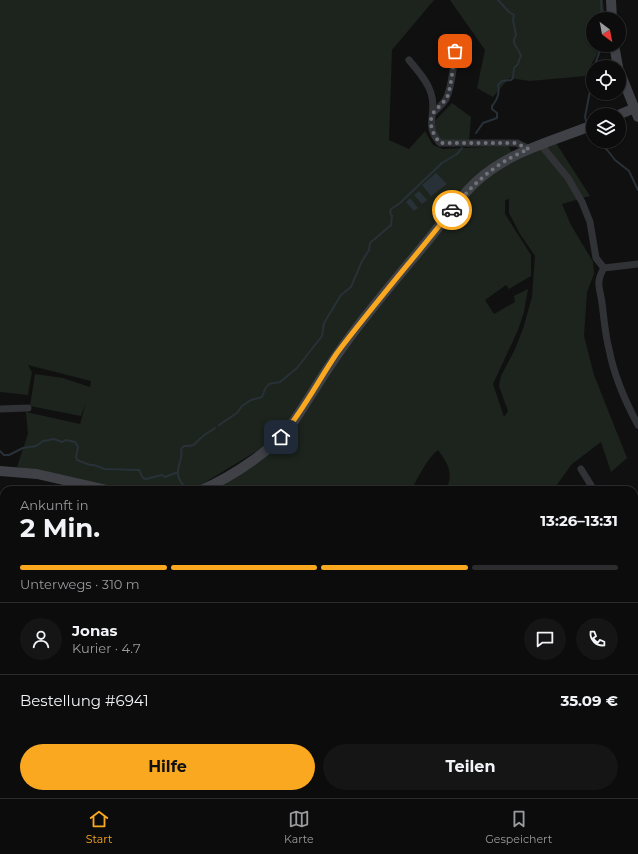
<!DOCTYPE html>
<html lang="de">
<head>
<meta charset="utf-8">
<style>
  body { margin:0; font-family:Montserrat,sans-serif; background:#151516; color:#f1f3f6; height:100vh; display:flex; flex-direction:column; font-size:15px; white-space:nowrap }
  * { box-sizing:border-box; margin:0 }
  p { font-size:13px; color:#9a9b9d }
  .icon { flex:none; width:22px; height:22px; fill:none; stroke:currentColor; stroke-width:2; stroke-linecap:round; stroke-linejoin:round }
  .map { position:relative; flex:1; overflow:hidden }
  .sheet { position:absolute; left:0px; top:486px; width:638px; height:312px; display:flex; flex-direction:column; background:#0c0c0d; border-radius:12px 12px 0 0; box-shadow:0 1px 3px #0004,0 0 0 1px #2c2c2e }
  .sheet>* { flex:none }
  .needle { width:26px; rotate:148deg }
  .controls { position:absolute; left:586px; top:12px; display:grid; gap:8px }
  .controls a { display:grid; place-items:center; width:40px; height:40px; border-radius:50%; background:#0c0c0d; box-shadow:0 1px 3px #0004,0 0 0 1px #2c2c2e; font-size:20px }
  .pin { position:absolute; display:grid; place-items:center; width:34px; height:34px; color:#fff; margin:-17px; border-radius:8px; box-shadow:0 2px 6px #0006 }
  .courier { position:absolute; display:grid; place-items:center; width:40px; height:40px; margin:-20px; border:3px solid #f9a820; border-radius:50%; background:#fff; color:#222; box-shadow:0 1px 5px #0007 }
  .head em { font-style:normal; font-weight:700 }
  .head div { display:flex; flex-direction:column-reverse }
  .head { display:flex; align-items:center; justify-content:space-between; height:68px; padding:0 20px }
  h1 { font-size:26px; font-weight:700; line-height:30px }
  .bar { display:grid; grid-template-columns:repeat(4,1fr); gap:6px 4px; align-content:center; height:48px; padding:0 20px }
  .bar i { height:5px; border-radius:3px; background:#2c2c2e }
  .bar .selected { background:#f9a820 }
  .bar p { grid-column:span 4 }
  .line { display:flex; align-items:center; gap:10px; padding:0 20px; border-top:1px solid #2c2c2e }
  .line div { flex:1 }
  .round { display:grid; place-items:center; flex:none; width:42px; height:42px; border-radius:21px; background:#151516 }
  .button { display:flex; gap:8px; margin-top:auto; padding:8px 20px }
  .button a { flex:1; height:46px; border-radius:24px; background:#f9a820; color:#111; font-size:16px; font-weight:700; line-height:46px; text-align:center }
  .button a+a { background:#151516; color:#f1f3f6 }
  .tab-bar { display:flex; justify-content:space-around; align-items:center; height:56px; border-top:1px solid #2c2c2e; background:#0c0c0d; font-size:11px; color:#9a9b9d }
  .tab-bar a { display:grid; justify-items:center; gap:2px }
  .tab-bar .selected { color:#f9a820 }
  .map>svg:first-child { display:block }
  .green { fill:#1c241d; fill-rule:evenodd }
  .water { fill:#283137 }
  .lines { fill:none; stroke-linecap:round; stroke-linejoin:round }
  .stream { stroke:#283137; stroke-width:2 }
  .street { stroke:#313236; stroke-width:7 }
  .secondary { stroke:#3f4146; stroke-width:10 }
  .done { stroke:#6e727a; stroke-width:4; stroke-dasharray:0 7.2 }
  .route { stroke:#f9a820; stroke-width:5 }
</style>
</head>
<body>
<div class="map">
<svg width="638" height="798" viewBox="0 0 638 798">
  <rect width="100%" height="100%" fill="#101011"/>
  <path class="green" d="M0,0h434l-42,50 -3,90 20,9 16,-18 8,14 10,4 65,-3 4,6 -21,13 -205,259 -24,24 -63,38 -15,4 -62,-1 -105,-22 11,-33 -2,-22 54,12 6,-22 -5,14 -51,-10 5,-32 28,4 27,9 1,-6 -63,-16 4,7 -4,23 -28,-3z
    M450,0h153l2,19h-12v26h9l-17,31 -55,5 -21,-3 -16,19 -16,-9 8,-38z
    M452,103l19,14 -2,24h-27l-6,-6 -2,-13z
    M556,143l34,53 -28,8 9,21 22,37 1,12 -7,18 -3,44 10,39 33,83 -16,14 -10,-30 -29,22 -19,26h-107c8,-17 2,-26 -8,-40 -11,8 -20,28 -27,40h-202l73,-51 57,-84 122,-151c12,-14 25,-28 41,-38 17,-10 36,-16 54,-23zM509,199v14l11,21 15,22 -3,41 -9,32 -8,20 -14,27 -2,10 9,25 -4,6 -11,-33 25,-54 6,-18 4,-23 -14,7 1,6 -21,12 -9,-14 21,-15 3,4 22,-13v-21l-26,-41v-14z
    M634,587l4,3v208h-638v-80h4v76h630z"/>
  <path class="water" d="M436,173l11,11 -16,12 -9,-11z
    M419,191l8,9 -5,4 -8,-9z
    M410,198l8,10 -4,3 -8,-9z"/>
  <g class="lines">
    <path class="stream" d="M601,0l1,19
      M594,67l8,-22
      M587,124l-2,-7 8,-42
      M590,130l3,6
      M476,133l7,-10 14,-5v-5l-5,-4v-3c6,-7 8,-13 6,-21l4,-4 9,-1 2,-2 1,-10 4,-4 1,-4 2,-4c-2,-8 -11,-12 -5,-21l-3,-15 1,-5 -5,-3 -11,-12
      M598,141l10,10 7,9 14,11 9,19
      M219,425l18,-12 5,-7 9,-6 11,-3 3,-8 4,-5 11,-2 17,-14 25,-32 2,-13 17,-28 10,-8 11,-26 7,-11 1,-7 21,-18 1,-9 -2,-4 1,-3 9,-6 42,-40 15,-9 5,-6
      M0,451l4,4h5l14,-7 13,-2 7,-5 11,-2 8,3 4,-2 9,2 3,5 -2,10 1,3 13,5h4l11,4 34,1 4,8 3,1 16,-4 3,2 13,-5
      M185,487c-3,-3 -6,-8 -7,-12 -2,-9 6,-16 3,-26l3,-3c13,0 9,-2 17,-8 4,-4 10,-7 14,-10
      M328,794l1,4"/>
    <path class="street" d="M409,60c8,10 18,20 22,33 7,22 -8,31 9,50h77l12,6
      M433,113c4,-4 10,-9 13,-14 6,-12 9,-42 9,-55
      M541,145l27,33 14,24 8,20 6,36 8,10 34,-4
      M604,268c-9,15 -4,20 -2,35 2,15 3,31 7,46 5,27 16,52 29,76
      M0,409l28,-1
      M581,469l13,21
      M0,513l4,-1
      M634,536l4,3
      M0,589l4,-1"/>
    <path class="secondary" d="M611,0l1,19
      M614,45l4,22
      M619,70l19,47
      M618,115l17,-7
      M0,471l37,3 70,16
      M201,490c31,-13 74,-41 93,-69 15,-22 28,-45 43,-66 28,-41 61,-78 92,-116 16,-19 29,-41 48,-58 33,-30 76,-40 116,-56"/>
  </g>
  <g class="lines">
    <path class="done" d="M452,210c21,-27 45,-48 77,-61l-13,-6h-76c-7,-8 -13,-21 -6,-31 5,-6 11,-10 14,-17 4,-14 5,-30 7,-44"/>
    <path class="route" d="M281,437c22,-26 37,-56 56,-84 37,-49 77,-95 115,-143"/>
  </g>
</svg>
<div class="controls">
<a><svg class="needle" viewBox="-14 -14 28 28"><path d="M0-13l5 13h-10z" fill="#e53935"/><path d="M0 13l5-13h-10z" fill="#9a9b9d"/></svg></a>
<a><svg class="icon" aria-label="locate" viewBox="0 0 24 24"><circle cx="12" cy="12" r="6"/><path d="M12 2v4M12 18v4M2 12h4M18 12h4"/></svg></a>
<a><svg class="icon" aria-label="layers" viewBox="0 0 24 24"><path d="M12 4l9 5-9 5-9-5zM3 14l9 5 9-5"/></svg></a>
</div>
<div class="pin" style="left:455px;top:51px;background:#ea580c"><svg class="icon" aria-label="bag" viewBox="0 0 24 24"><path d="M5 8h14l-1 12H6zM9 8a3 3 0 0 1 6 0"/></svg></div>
<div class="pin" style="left:281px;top:437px;background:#1f2937"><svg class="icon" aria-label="home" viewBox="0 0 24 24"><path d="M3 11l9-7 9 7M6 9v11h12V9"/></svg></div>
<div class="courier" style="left:452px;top:210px"><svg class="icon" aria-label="car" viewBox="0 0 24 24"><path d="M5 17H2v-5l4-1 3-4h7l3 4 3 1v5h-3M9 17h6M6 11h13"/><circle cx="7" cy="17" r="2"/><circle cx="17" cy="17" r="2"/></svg></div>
<section class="sheet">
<div class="head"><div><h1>2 Min.</h1><p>Ankunft in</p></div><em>13:26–13:31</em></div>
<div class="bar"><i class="selected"></i><i class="selected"></i><i class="selected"></i><i></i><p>Unterwegs · 310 m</p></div>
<div class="line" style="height:72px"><a class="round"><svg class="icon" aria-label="person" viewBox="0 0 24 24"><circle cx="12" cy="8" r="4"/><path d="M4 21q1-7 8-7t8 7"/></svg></a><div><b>Jonas</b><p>Kurier · 4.7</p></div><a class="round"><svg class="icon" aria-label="chat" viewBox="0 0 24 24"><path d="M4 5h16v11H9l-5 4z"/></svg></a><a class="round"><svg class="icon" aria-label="phone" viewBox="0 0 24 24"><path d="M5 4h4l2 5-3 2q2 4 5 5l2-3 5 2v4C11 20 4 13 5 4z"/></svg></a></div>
<div class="line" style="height:52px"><div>Bestellung #6941</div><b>35.09 €</b></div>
<div class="button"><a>Hilfe</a><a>Teilen</a></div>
</section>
</div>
<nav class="tab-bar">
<a class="selected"><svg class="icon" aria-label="home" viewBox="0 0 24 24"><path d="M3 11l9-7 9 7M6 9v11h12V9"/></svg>Start</a>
<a><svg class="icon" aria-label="map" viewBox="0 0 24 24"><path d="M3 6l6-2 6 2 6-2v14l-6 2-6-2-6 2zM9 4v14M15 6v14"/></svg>Karte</a>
<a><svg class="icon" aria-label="saved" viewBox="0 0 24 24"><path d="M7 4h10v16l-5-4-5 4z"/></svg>Gespeichert</a>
</nav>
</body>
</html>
